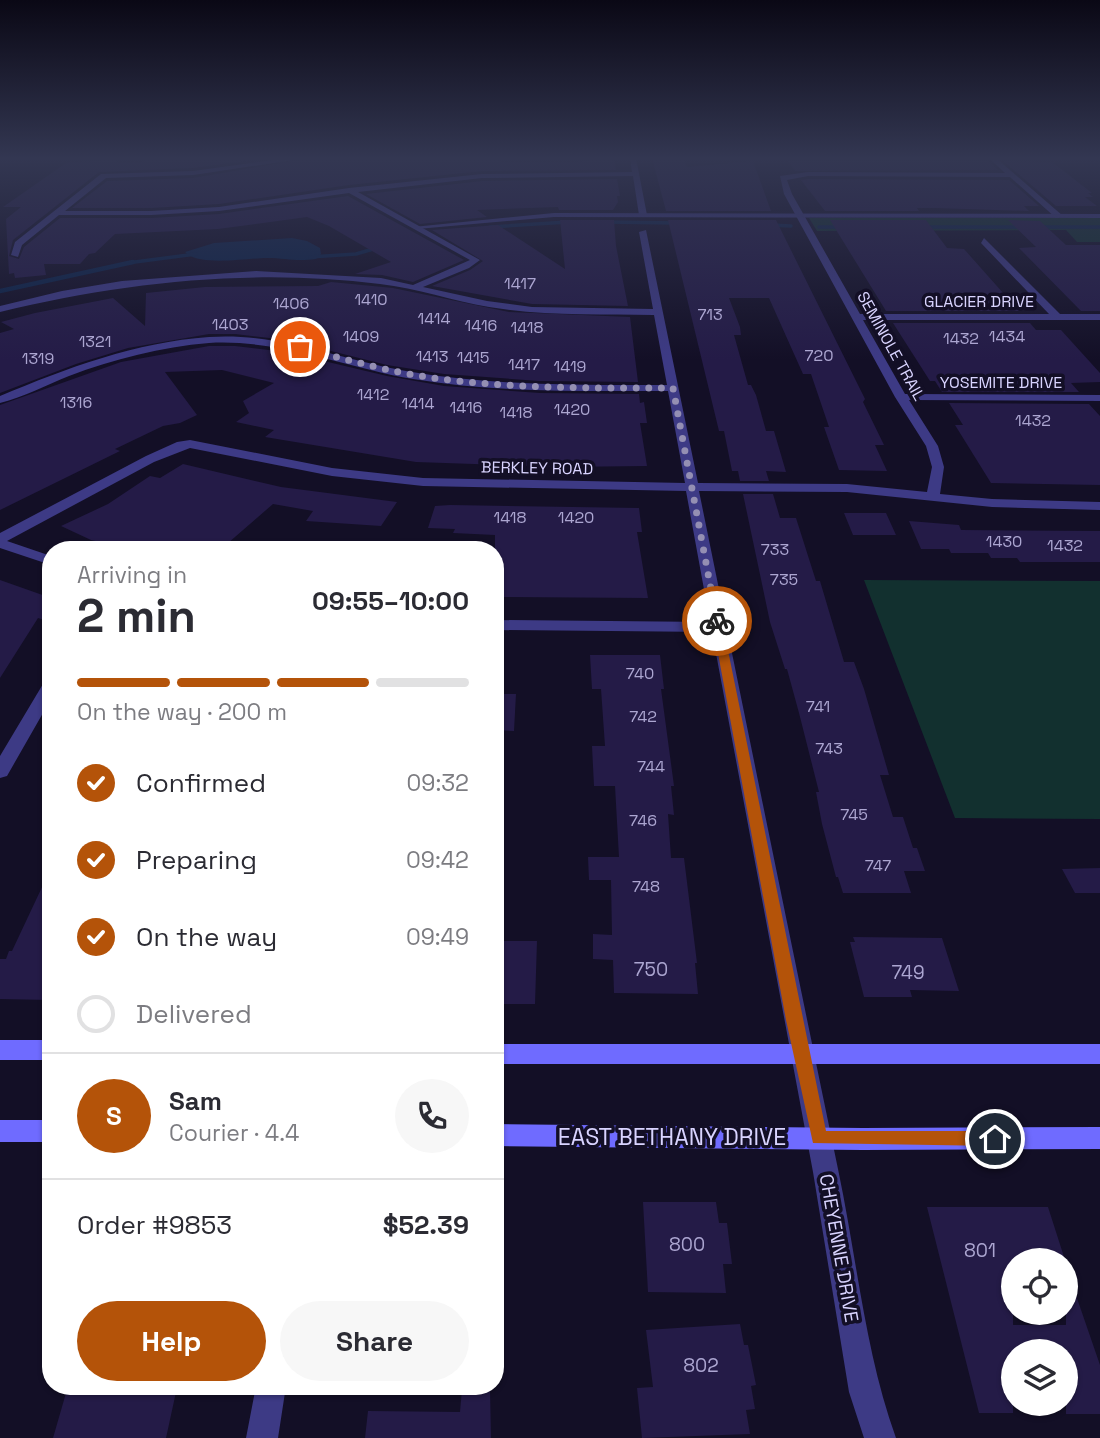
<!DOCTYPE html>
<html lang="en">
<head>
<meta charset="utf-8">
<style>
  body { margin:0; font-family:"Space Grotesk",sans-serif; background:#f7f7f7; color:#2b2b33; height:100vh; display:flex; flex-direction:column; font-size:26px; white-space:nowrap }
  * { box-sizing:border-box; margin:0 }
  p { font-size:23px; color:#7c7c81 }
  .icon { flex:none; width:38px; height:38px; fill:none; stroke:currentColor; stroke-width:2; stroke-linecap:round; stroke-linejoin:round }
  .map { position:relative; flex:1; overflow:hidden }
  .details { position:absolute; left:42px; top:541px; width:462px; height:854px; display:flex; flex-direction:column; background:#fff; border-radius:28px; box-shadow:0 2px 5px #0004 }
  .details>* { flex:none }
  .controls { position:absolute; left:1001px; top:1248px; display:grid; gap:14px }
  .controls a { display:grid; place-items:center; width:77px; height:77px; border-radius:50%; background:#fff; box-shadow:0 2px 5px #0004; font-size:35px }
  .pin { position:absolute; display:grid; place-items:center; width:60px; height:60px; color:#fff; margin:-30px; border:4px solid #fff; border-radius:50%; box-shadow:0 2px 7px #0007 }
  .courier { position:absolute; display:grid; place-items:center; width:70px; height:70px; margin:-35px; border:5px solid #b45309; border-radius:50%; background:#fff; color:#222; box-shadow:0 2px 9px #0007 }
  .summary em { font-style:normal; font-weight:700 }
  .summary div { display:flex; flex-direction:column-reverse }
  .summary { display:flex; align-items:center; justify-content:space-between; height:119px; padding:0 35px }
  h1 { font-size:46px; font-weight:700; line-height:52px }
  .bar { display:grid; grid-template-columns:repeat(4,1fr); gap:10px 7px; align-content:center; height:84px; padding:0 35px }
  .bar i { height:9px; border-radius:5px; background:#e1e1e2 }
  .bar .on { background:#b45309 }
  .bar p { grid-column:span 4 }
  .line { display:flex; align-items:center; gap:18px; padding:0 35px; border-top:2px solid #e1e1e2 }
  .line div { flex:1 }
  .round { display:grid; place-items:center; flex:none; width:74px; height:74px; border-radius:37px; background:#f7f7f7 }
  ol { padding:0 35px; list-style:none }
  li { display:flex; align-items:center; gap:21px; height:77px }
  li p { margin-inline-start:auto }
  li .icon { padding:7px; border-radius:50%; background:#b45309; color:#fff; stroke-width:4 }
  li:last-child { color:#7c7c81 }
  li i { width:38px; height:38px; border:4px solid #e1e1e2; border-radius:50% }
  .action { display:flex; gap:14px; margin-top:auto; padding:14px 35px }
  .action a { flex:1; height:80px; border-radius:42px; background:#b45309; color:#fff; font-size:28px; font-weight:700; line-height:80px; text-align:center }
  .action a+a { background:#f7f7f7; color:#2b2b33 }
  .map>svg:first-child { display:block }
  .green { fill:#12302f }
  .water { fill:#0c2248 }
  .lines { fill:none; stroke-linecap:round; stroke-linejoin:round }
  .stream-far1 { stroke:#0c2248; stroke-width:3.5 }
  .stream { stroke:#0c2248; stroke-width:4.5 }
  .building { fill:#241b47 }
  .minor { fill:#3d3a85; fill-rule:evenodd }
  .tertiary { fill:#3d3a85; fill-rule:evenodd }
  .secondary { fill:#6f6bff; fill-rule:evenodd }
  .route { fill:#b45309 }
  .done { stroke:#948fb3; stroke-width:7; stroke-dasharray:0 12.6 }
  .labels { text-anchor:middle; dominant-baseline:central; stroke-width:7; stroke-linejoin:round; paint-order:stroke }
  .number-label { font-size:16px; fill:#aca6d1 }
  .far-street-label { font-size:16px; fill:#d9d4ff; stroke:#130f26 }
  .near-number-label { font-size:19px; fill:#aca6d1 }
  .street-label { font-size:19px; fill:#d9d4ff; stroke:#130f26 }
  .near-street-label { font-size:23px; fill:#d9d4ff; stroke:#130f26 }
</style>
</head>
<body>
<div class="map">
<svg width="1100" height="1438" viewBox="0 0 1100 1438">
  <rect width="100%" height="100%" fill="#130f26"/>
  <path class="green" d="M809,218h291v24h-23l-11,-12 -249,1z
    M864,580l236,1v238l-145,-1z"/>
  <path class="water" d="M292,238l15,3 13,7 1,6 -5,5c-21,3 -30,-1 -49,-1 -20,0 -68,9 -82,-6l29,-9z"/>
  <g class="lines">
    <path class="stream-far1" d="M605,222l72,1
      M770,225l21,1
      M490,227l78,-5
      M819,227h26
      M921,227h103
      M1036,227h64
      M310,257l46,-3 24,-7
      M127,263l69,-9"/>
    <path class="stream" d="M0,291l133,-29"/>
  </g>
  <path class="building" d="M248,158h19l-74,10 -94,4 -86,68 -4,16 10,3 5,-12 36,-29h91l68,-4 129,-18 116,64 -51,22 -31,-7 -27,-1 36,-12 -62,-36 -22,-9 -89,12 -103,5 -20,19 -6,1 -9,10h-36l2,11 -31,3 -1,-5 -5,1 -3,-55 15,-12h-18l63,-44 51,-4 1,4h24l4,-3h104z
    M310,158h190v4h71l17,-1 -1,-3h27l2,12 -134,1 -133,14 -130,19 -68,4h-79l35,-27 86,-3z
    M652,158h28l4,2 3,7 66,-6 18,50h-105z
    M788,161h200l10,9 -203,1z
    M1003,161l49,1 40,31h-4l5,4h-8l12,9h-41z
    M617,179l3,17h-3l1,6 -5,8h-54l-1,-3 -81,3 10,7 -67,7 -54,-30 116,-13z
    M808,179l201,1 30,26h-15l5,5 -94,-3h-18l2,3h-94l-24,-31z
    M560,220h54l2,26 12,60 -96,-2 -100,-18 38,-16 13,-9 -51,-31 66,-5 67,44z
    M668,220h108l89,179 -2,3 21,43h-9l12,26 -48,-1 -15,-43h5l-18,-53h-8l-34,-76h-40l11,29 1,8h-7l14,50h3l5,10 10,36h8l12,41 -20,-1 3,10h-29l-2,-10h-6l-8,-40h-5z
    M830,220h96l21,28 17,1 55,62h-133z
    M1008,220l32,1 26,24h34v66h-19l-62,-63 17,-1z
    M331,282l62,6 116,24 121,5 8,65 -99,-1 -95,-7 -57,-9 -100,-25 -52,-6h-26l-81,14 -52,16 -76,29v-60l14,-4 -13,-7 34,-9 78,-15 32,28 1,-33 59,-6 113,-1z
    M893,323h137l6,7h25l39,43v9l-29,1 8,9h-137l-7,-11h-5z
    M209,346h26l51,6 101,24 57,10 96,7 99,1 1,9 4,-1 3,21h-7l7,43 -88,1 -143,-5 -151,-25 9,-7 -38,-8 13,-9 -6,-12 31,-18 -52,-13 -57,2 32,43 -17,8 -17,3 -48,23 5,2 -120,59v-105l121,-43z
    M949,403l140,1 11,12v69l-109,-2 -36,-58h8z
    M183,464l98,23 116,15 -16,24 -75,-5 7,-10 -40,-7 -53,46h-85l-44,-10 -30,-14 47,-22 42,-28 10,2z
    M743,494h30l7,24h16l20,63h4l24,81h10l10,27 25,86h-9l13,42h10l10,31h4l8,23h-21l7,22h-68l-5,-16h-2l-14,-53 -6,-32h3l-20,-79 -12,-44h-2l-15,-47z
    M450,505l189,3 3,24h-5l11,66 -153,-1v-62l-42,-2 2,-4 -27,-1 7,-22z
    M844,513h42l10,22h-43z
    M909,521l50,4 2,5 139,1v31h-80l-3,-4h-26l-3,-5h-37l-2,-4h-28z
    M0,580l51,18v24l-13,-4 -38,60z
    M590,655h70l4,34h-3l13,97h-3l3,29 -6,-1 3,44h13l13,105h-2l3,31 -84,-1 -1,-33 -20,-1v-25l19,1 -1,-55h-22l-1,-23h31l-4,-71h-21l-2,-40h13l-4,-57h-9z
    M495,694h21l-2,37 -19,-1z
    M51,868v132l-51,-1v-40h6l3,-8h3z
    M1100,868v25h-25l-13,-24z
    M853,937l89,1 17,53 -49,-1 2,7h-48l-14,-55h5z
    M495,941h42l-2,63h-40z
    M643,1202h73l3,21h8l5,41h-9l3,29 -78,-1z
    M927,1207h121l17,53h-52v65h53v-49l3,-1 31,90v49h-34v-63h-53v62h-34z
    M740,1324l4,21h4l8,40 -5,1 4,23 -9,1 4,24 -108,4 -5,-50 16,-1 -7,-57z
    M462,1389h28l1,49h-126l3,-27 92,1z
    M176,1392l-10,46h-113l13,-45z"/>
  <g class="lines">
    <path class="minor" d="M287,158h20l-114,17 -87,3 -41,33h86l68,-4 130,-19 133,-14 150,-2 -2,-14h6l11,57 -4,2 -4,-2 -6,-39 -151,2 -124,14 122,68 -11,8 -46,19 64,14 45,6 121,2 -14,-77 7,-2 52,253 149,1 80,8 5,-25 -6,-21 -31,-49 -111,-203 -4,-18 28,-4 197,1 -16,-15h7l67,58 -7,2 -46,-41 -202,-1 -21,4 5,14 68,120h189l-68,-71 3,-5 76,76h40v6h-237l42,74 195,1v6l-191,-1 29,46 6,21 -4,27 52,5 108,3v8l-108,-3 -145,-15 -148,-1c46,226 92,452 139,678 19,90 27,183 58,269h-32l-15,-46 -36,-220 -101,-540 -217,-2v-10l215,2 -24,-131 -263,-5 -91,-10 -142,-28 -36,14 -147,79 44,15v9l-51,-17v-15l146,-77 31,-14 13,-2 142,28 91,10 262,5 -17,-92c-85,0 -171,2 -255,-12 -69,-12 -133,-40 -204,-36 -48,4 -95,16 -140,33 -23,9 -45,21 -69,27v-7c67,-28 136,-54 209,-59 71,-5 134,24 203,35 84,14 170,13 255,13l-13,-70c-55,-1 -110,1 -165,-8 -36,-6 -72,-19 -109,-23 -127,-16 -257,-2 -380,28v-6l62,-15 60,-10 134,-10 125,7 32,7 57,-25 -121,-67 -130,18 -68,4h-92l-37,30 -4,12 -7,-2 4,-13 86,-68 92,-3z
      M51,679v20l-44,77 -7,2v-22l43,-72z
      M256,1386h30l-8,52h-32z"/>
    <path class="tertiary" d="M554,213l546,1v4l-546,-1 -137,12 -4,-2z"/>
    <path class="secondary" d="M0,1040h51v20h-51z
      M495,1044h605v20h-605z
      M0,1120h51v22h-51z
      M495,1124l368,4 237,-1v22l-237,1 -368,-4z"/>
  </g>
  <linearGradient id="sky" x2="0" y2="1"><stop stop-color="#0a0815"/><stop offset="0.44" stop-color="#333752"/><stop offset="1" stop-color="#333752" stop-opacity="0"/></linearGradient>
  <rect width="1100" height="360" fill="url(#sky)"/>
  <path class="route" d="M717,618l5,3 104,510h169l6,3 2,5 -2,5 -6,2 -182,-3 -27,-123 -74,-399z"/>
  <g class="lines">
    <path class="done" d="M300,347c47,13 93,26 141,32 77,10 155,9 232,9l44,233"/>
  </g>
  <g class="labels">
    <g class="number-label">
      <text x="520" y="283">1417</text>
      <text x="371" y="299">1410</text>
      <text x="291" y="303">1406</text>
      <text x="710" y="314">713</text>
      <text x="434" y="318">1414</text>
      <text x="230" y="324">1403</text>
      <text x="481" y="325">1416</text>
      <text x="527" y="327">1418</text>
      <text x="361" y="336">1409</text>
      <text x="1007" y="336">1434</text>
      <text x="961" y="338">1432</text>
      <text x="95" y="341">1321</text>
      <text x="819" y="355">720</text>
      <text x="432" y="356">1413</text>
      <text x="473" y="357">1415</text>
      <text x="38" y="358">1319</text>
      <text x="524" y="364">1417</text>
      <text x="570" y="366">1419</text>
      <text x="373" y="394">1412</text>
      <text x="76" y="402">1316</text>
      <text x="418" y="403">1414</text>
      <text x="466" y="407">1416</text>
      <text x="572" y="409">1420</text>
      <text x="516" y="412">1418</text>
      <text x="1033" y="420">1432</text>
      <text x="510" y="517">1418</text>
      <text x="576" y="517">1420</text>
      <text x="1004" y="541">1430</text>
      <text x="1065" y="545">1432</text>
      <text x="775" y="549">733</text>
      <text x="784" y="579">735</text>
      <text x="640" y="673">740</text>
      <text x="818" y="706">741</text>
      <text x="643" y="716">742</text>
      <text x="829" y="748">743</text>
      <text x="651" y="766">744</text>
      <text x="854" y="814">745</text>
      <text x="643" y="820">746</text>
      <text x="878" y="865">747</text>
      <text x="646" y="886">748</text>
    </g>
    <g class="far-street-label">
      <text x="979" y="301">GLACIER DRIVE</text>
      <text transform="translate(891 346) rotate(61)">SEMINOLE TRAIL</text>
      <text x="1001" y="382">YOSEMITE DRIVE</text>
      <text transform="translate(537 468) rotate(1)">BERKLEY ROAD</text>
    </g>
    <g class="near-number-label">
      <text x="651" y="969">750</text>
      <text x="908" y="972">749</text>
      <text x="687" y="1244">800</text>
      <text x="980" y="1250">801</text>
      <text x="701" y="1365">802</text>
    </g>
    <g class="street-label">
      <text transform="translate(839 1248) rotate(80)">CHEYENNE DRIVE</text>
    </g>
    <g class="near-street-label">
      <text x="672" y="1137">EAST BETHANY DRIVE</text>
    </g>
  </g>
</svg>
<div class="controls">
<a><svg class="icon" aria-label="locate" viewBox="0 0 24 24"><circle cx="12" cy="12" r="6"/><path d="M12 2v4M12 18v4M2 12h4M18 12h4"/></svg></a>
<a><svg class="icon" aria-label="layers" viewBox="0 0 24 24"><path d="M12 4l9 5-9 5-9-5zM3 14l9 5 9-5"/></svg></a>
</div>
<div class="pin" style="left:300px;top:347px;background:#ea580c"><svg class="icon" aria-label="bag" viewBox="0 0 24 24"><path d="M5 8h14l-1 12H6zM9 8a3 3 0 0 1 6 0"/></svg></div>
<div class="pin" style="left:995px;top:1139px;background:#1f2937"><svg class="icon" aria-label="home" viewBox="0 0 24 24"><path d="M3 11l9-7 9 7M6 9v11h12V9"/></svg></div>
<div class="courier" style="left:717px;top:621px"><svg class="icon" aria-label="bike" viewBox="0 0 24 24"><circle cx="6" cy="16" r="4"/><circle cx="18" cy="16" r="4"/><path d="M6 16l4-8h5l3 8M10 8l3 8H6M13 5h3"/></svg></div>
<section class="details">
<div class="summary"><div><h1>2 min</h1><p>Arriving in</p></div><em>09:55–10:00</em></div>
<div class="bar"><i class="on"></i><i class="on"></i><i class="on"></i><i></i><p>On the way · 200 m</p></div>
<ol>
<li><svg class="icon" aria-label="check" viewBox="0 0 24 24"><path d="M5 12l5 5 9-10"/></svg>Confirmed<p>09:32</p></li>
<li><svg class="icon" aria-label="check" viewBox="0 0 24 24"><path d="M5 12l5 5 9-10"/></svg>Preparing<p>09:42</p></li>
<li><svg class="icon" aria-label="check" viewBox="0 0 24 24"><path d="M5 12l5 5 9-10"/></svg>On the way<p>09:49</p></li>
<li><i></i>Delivered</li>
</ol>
<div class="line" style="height:126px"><b class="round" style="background:#b45309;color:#fff">S</b><div><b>Sam</b><p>Courier · 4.4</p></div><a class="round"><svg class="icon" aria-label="phone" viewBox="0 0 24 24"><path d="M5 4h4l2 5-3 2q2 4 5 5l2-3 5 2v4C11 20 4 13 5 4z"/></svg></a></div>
<div class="line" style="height:91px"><div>Order #9853</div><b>$52.39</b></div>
<div class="action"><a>Help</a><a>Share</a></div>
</section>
</div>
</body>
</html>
